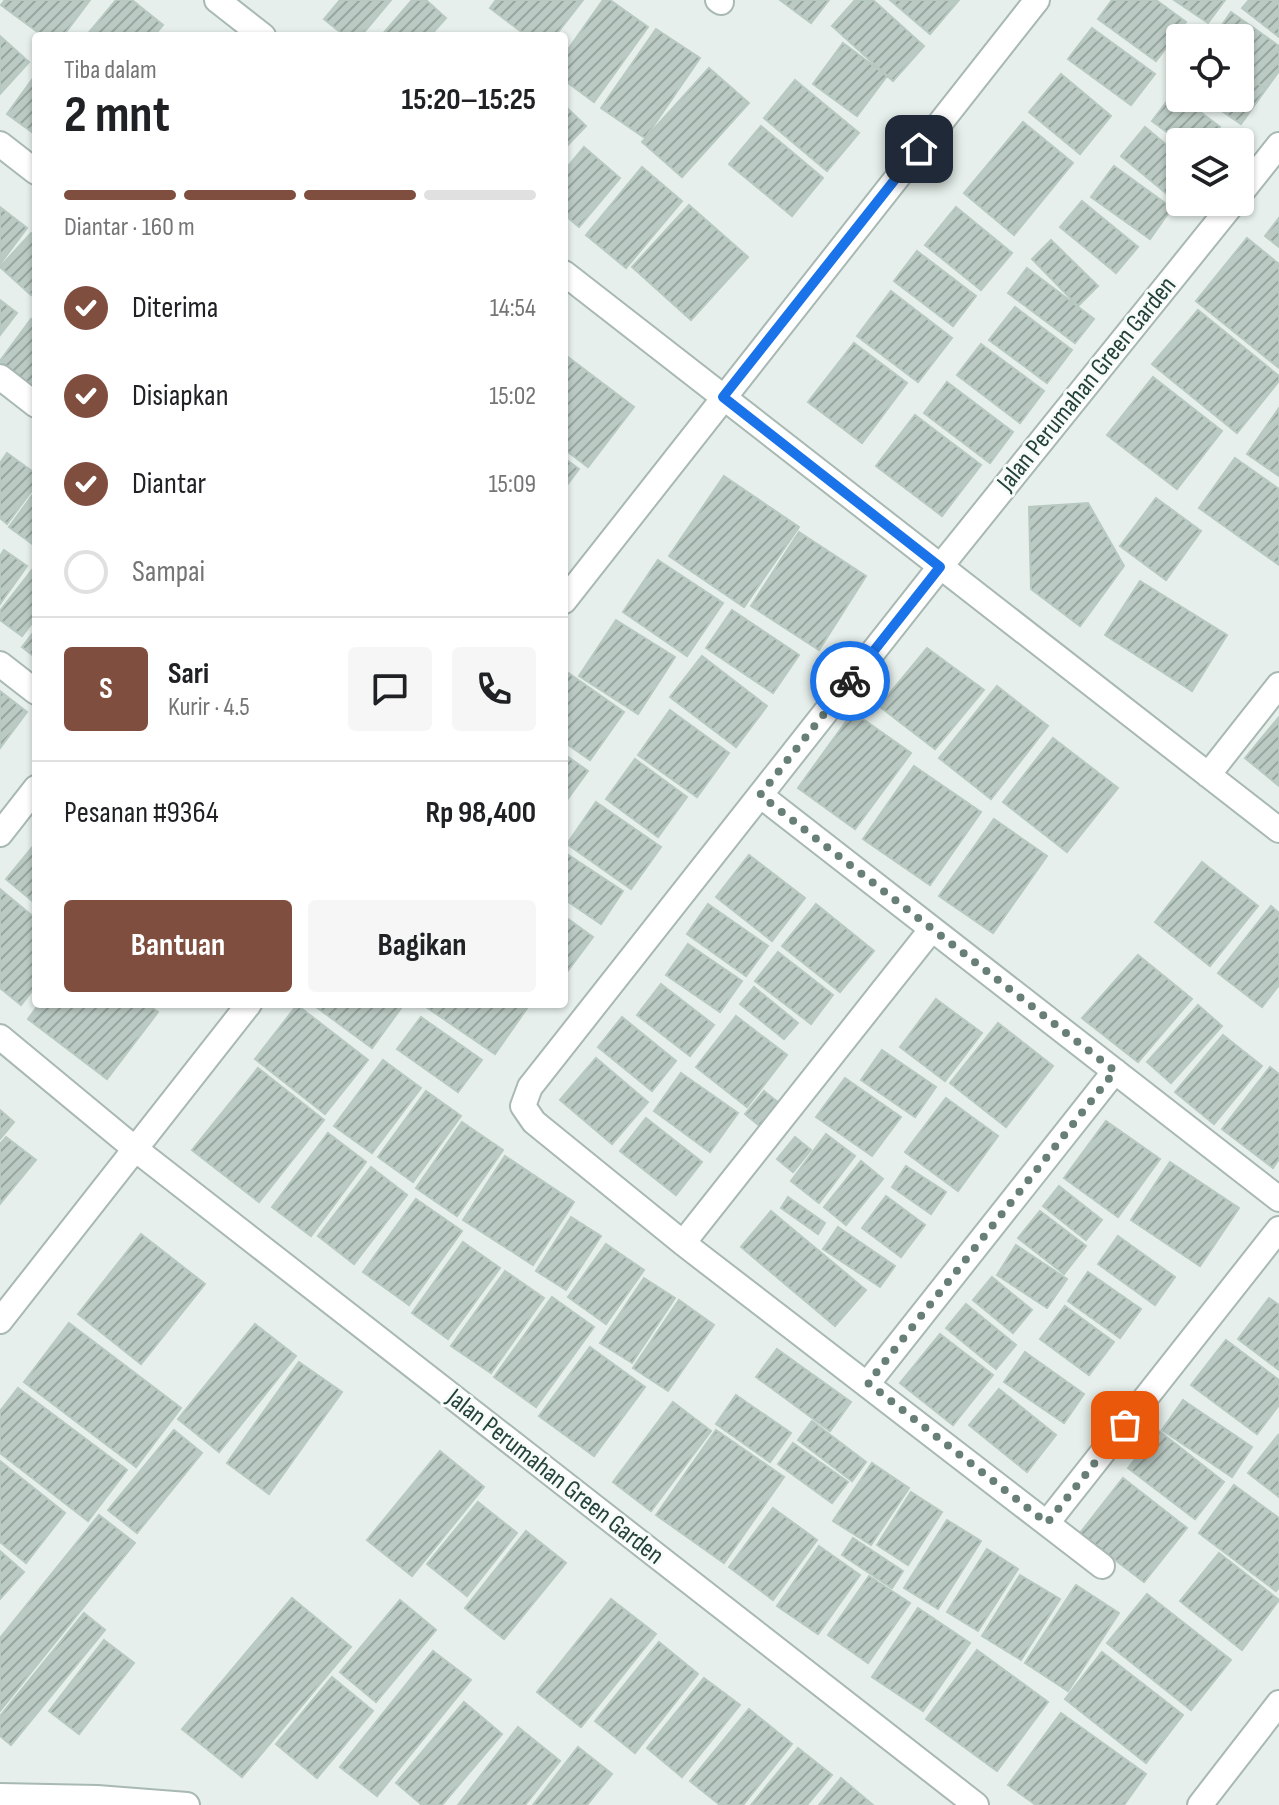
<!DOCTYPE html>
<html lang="id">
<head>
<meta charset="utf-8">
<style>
  body { margin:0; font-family:"Sofia Sans Condensed",sans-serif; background:#f6f6f6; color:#202124; height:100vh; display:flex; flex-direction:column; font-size:30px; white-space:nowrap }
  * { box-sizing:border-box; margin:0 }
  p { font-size:26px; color:#757577 }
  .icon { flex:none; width:44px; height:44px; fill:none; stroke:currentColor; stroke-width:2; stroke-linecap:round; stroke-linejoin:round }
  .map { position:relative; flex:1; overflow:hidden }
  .side { position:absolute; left:32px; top:32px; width:536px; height:976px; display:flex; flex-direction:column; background:#fff; border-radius:8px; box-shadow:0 2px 6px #0004 }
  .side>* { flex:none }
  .fabs { position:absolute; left:1166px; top:24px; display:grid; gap:16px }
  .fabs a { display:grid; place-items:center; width:88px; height:88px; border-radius:8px; background:#fff; box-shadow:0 2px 6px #0004; font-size:40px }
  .pin { position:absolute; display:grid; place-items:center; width:68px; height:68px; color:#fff; margin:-34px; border-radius:16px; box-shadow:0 4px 12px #0006 }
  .courier { position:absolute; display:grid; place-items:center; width:80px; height:80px; margin:-40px; border:6px solid #1a73e8; border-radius:50%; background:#fff; color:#222; box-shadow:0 2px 10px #0007 }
  .head em { font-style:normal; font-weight:700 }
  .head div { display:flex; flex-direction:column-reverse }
  .head { display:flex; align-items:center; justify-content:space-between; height:136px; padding:0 32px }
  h1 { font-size:52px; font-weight:700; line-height:60px }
  .bar { display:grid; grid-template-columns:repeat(4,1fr); gap:12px 8px; align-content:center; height:96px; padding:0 32px }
  .bar i { height:10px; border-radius:6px; background:#e0e0e0 }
  .bar .selected { background:#7f4e3f }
  .bar p { grid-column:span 4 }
  .line { display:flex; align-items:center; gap:20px; padding:0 32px; border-top:2px solid #e0e0e0 }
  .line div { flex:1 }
  .round { display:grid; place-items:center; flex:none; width:84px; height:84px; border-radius:8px; background:#f6f6f6 }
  ol { padding:0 32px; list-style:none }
  li { display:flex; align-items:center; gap:24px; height:88px }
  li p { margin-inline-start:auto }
  li .icon { padding:8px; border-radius:50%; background:#7f4e3f; color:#fff; stroke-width:4 }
  li:last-child { color:#757577 }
  li i { width:44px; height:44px; border:4px solid #e0e0e0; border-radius:50% }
  .action { display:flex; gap:16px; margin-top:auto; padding:16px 32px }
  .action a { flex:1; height:92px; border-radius:8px; background:#7f4e3f; color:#fff; font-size:32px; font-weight:700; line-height:92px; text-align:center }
  .action a+a { background:#f6f6f6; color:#202124 }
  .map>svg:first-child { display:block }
  .building { fill:url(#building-hatch); stroke:#b8c9c2; stroke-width:2 }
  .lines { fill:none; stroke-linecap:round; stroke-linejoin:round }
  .street-casing { stroke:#a8b8b2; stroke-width:28 }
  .street { stroke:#fff; stroke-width:24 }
  .done { stroke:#687f78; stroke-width:8; stroke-dasharray:0 14.4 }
  .route { stroke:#1a73e8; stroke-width:10 }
  .labels { text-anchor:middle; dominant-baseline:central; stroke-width:6; stroke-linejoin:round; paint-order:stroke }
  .street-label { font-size:26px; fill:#24423a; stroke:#f7fbf9 }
</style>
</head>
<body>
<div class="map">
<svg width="1279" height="1805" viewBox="0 0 1279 1805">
  <defs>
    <pattern id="building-hatch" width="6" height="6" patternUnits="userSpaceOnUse" patternTransform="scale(2)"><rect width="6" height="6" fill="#bbcac4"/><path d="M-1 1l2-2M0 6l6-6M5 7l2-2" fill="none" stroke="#98a6a0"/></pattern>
  </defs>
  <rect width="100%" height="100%" fill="#e6efeb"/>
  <path class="building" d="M5,0h85l-27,36h-20l-42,-31z
    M116,0h16l31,25 -9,11h-68z
    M340,0h51l-30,36h-16l-21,-17z
    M412,0h14l20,18 -16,18h-49z
    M496,0h87l-28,36h-28l-37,-28z
    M603,0h7l38,27 -54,75 -30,-22v-25z
    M780,0h49l-18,23z
    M855,0h18l51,46 -31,35 -61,-55z
    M890,0h69l-29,34z
    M1112,0h44l30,22 -30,39 -58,-42z
    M1174,0h51l-17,23z
    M1249,0h30v37l-37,-29z
    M1231,12l48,34v25l-13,18 -26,-18v-33h-27z
    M1092,28l63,46 -24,31 -63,-46z
    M656,29l44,29 -55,80 -44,-30z
    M0,36l29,26 -29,32z
    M843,43l44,33 -30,40 -44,-32z
    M709,68l40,35 -67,74 -40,-35z
    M1240,71l26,18 -25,35 -38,-26h37z
    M36,74v61l-29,-21z
    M1061,74l50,42 -31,38 -51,-42z
    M795,80l64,53 -32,38 -63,-53z
    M1174,92l46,35 -12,15h-28l-28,-21z
    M564,105l22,21 -22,23z
    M1023,122l50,41 -59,72 -50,-42z
    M761,126l62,52 -31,38 -63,-52z
    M1145,127l35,29v33l-8,9 -51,-42z
    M584,147l36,31 -41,49 -15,-13v-43z
    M1114,166l58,42 -22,31 -59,-42z
    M642,167l40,34 -56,67 -40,-33z
    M1082,201l56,46 -22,26 -56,-46z
    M689,205l59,52 -57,63 -59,-53z
    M0,207l27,21 -27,36z
    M956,207l56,46 -31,37 -56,-45z
    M1279,218v29l-14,-11z
    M31,233l5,4v53l-5,5 -31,-28z
    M1247,238l32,26v104l-83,-67z
    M1051,240l47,46 -20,20 -46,-47z
    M917,251l59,45 -23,30 -59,-45z
    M1027,268l67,51 -19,24 -67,-50z
    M891,291l61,47 -34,44 -61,-46z
    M0,300l17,13 -17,22z
    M1015,307l57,43 -25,33 -58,-43z
    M1198,310l81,66v5l-42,52 -85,-69z
    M31,319l5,5v66l-36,-29z
    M854,343l53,40 -45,60 -54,-41z
    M981,344l63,47 -24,32 -63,-48z
    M564,354l70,53 -46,60 -24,-18z
    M1153,377l69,54 -45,58 -70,-54z
    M947,382l66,50 -23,31 -66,-50z
    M1279,408v68l-32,-22z
    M915,415l66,50 -39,51 -66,-50z
    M7,453l29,21v11l-29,39 -7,-6v-55z
    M564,458l15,11 -15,20z
    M1235,458l44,31v76l-80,-57z
    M724,476l75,51 -55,80 -75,-51z
    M36,490v55l-1,1 -26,-19z
    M1156,498l45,33 -35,49 -46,-34z
    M1088,503l36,63 -44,60 -49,-37 -2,-82z
    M799,532l67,44 -47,74 -68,-44z
    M4,550l23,16 -27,38v-48z
    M658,560l65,43 -36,53 -64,-44z
    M32,570l4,3v45l-14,18 -22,-16v-9z
    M1140,581l87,54 -35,56 -87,-56z
    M732,610l67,45 -26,38 -67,-45z
    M616,620l59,37 -37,57 -59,-38z
    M36,629v29l-14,-11z
    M927,648l57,42 -49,59 -56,-43z
    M702,656l65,50 -31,41 -66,-50z
    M567,672l57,40 -34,48 -26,-18z
    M997,686l51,40 -57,73 -52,-41z
    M0,691l27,21 -27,36z
    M670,710l59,43 -32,44 -59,-42z
    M853,712l58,41 -56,76 -57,-41z
    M1279,717v69l-34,-28z
    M1053,738l65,50 -51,64 -64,-50z
    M564,754l24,17 -24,33z
    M635,759l52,38 -29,40 -52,-38z
    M914,766l67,46 -51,73 -67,-46z
    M596,802l65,45 -30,42 -64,-45z
    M994,819l53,37 -54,77 -54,-37z
    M34,845l2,1v58l-30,-25z
    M564,852l59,39 -22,33 -37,-25z
    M749,855l56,43 -33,43 -56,-44z
    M1202,862l56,44 -48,60 -55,-44z
    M0,889l36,30v67l-15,19 -21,-17z
    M708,904l60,42 -22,30 -59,-42z
    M816,904l58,47 -34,41 -58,-46z
    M1271,906l8,7v72l-17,22 -44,-34z
    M564,916l29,21 -29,39z
    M688,944l54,37 -22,31 -54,-37z
    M778,952l55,43 -22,29 -56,-43z
    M1138,955l54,44 -54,63 -56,-44z
    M661,984l53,41 -24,31 -53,-41z
    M754,987l44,36 -14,16 -44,-35z
    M936,999l46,34 -37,48 -45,-34z
    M39,1004h108l11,8 -51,67 -79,-60z
    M312,1004h92l-32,44z
    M428,1004h102l-35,50 -69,-47z
    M297,1005l71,55 -43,54 -70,-55z
    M1198,1005l24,21 -51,57 -24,-21z
    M736,1016l51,39 -40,52 -51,-40z
    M421,1017l61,43 -24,32 -61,-43z
    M622,1017l54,44 -24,30 -54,-44z
    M998,1023l55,43 -47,61 -56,-44z
    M1223,1035l39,31 -48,58 -39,-32z
    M882,1050l54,37 -21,30 -54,-37z
    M596,1058l52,44 -36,42 -52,-44z
    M383,1060l38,28 -49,65 -38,-27z
    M1270,1067l9,7v85l-6,9 -51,-39z
    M258,1068l66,52 -65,82 -67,-52z
    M681,1073l57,40 -28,39 -56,-41z
    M845,1078l56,39 -29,39 -56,-39z
    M426,1091l35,25 -48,66 -35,-25z
    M764,1091l21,17 -19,23 -21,-17z
    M946,1098l52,38 -40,55 -53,-39z
    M0,1110l14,12 -14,17z
    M646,1118l56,44 -26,33 -56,-44z
    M1106,1121l54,38 -42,58 -54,-39z
    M462,1122l41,28 -46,66 -41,-28z
    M328,1133l38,29 -55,74 -39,-29z
    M826,1134l29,22 -36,47 -28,-22z
    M6,1137l30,23 -36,44v-60z
    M795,1137l16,13 -18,22 -16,-13z
    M505,1156l69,46 -41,63 -70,-45z
    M861,1161l22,18 -37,46 -22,-18z
    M1170,1162l69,46 -39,58 -69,-46z
    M906,1166l40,26 -15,22 -39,-27z
    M371,1167l36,28 -53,69 -36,-28z
    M1059,1186l43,34 -16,20 -43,-34z
    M886,1196l39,29 -24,32 -39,-29z
    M788,1197l37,26 -7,11 -37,-26z
    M416,1199l46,32 -53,74 -46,-33z
    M771,1211l95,79 -31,36 -94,-79z
    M1040,1211l46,35 -22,28 -46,-36z
    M571,1217l30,19 -35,54 -30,-19z
    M838,1227l57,39 -15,21 -57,-38z
    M141,1234l64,50 -64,80 -63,-50z
    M1118,1236l57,41 -20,28 -57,-41z
    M463,1242l37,26 -52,71 -36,-26z
    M606,1244l38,26 -38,54 -38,-27z
    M1016,1245l51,34 -20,29 -50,-33z
    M505,1271l39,27 -53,75 -40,-27z
    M1088,1272l53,37 -21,29 -52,-37z
    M992,1277l40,33 -19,23 -40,-33z
    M644,1278l31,20 -43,65 -32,-20z
    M552,1297l42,30 -58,80 -42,-30z
    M1269,1298l10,7v65l-41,-31z
    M679,1300l35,25 -46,66 -35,-23z
    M966,1304l50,41 -20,24 -50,-41z
    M1065,1306l49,36 -25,33 -49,-36z
    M69,1323l112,85 -45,59 -112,-85z
    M255,1324l41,32 -77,96 -41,-33z
    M940,1334l53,41 -40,50 -53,-42z
    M1226,1340l53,40v25l-22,29 -66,-49z
    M590,1347l55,40 -51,69 -55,-40z
    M777,1349l74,53 -21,29 -74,-54z
    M1025,1352l59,42 -20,29 -60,-41z
    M299,1362l43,30 -73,102 -42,-31z
    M18,1388l109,82 -39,51 -88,-68v-42z
    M999,1389l57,46 -29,37 -58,-47z
    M736,1395l55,38 -21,29 -54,-38z
    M1183,1400l69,47 -20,30 -70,-47z
    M673,1402l38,29 -60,80 -38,-29z
    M812,1421l54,41 -14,19 -54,-41z
    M174,1430l28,23 -65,80 -29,-23z
    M716,1430l68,47 -60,86 -68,-48z
    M1158,1430l66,52 -29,37 -67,-51z
    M1278,1435l1,2v60l-31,-24z
    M793,1443l55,39 -16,21 -54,-39z
    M440,1451l44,36 -72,89 -45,-36z
    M0,1461l65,52 -39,50 -26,-21z
    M872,1463l37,25 -38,57 -38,-24z
    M1123,1478l64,50 -43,54 -64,-49z
    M1234,1485l45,33v69l-3,4 -77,-58z
    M911,1492l31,20 -34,53 -31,-20z
    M478,1502l39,31 -50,63 -40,-32z
    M773,1508l44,32 -44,60 -44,-33z
    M99,1515l36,28 -135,168v-73z
    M947,1520l34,21 -43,68 -34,-21z
    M526,1531l40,32 -62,76 -39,-31z
    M853,1538l50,33 -11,17 -50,-33z
    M819,1546l41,29 -42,59 -41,-28z
    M987,1549l31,20 -40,62 -31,-19z
    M0,1551l24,21 -24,27z
    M1219,1553l60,47 -37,50 -62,-49z
    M1020,1575l40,24 -39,61 -39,-24z
    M869,1576l41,27 -42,60 -40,-28z
    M1076,1585l43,28 -51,78 -43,-28z
    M1147,1594l84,66 -40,50 -84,-67z
    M292,1598l59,49 -109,130 -60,-48z
    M611,1599l45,35 -75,93 -44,-35z
    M400,1600l36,30 -60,72 -36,-30z
    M918,1608l52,35 -47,68 -51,-34z
    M84,1613l21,17 -94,115 -11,-9v-20z
    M104,1640l30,23 -55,71 -30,-23z
    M659,1642l39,32 -63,79 -40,-32z
    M977,1650l71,52 -51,69 -71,-52z
    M433,1651l38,29 -94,116 -37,-29z
    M1102,1652l81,63 -37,48 -81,-64z
    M332,1677l41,34 -56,67 -41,-34z
    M704,1678l36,27 -58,72 -35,-29z
    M464,1702l38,32 -60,71h-20l-26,-22z
    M749,1709l43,35 -49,61h-23l-30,-24z
    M1061,1713l85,61 -22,31h-88l-28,-20z
    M518,1727l42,34 -35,44h-67z
    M578,1747l34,27 -25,31h-54z
    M798,1748l34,27 -25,30h-56z
    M841,1778l32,27h-54z"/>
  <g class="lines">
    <g class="street-casing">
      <path id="street" d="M217,0l46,36
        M718,0l3,2
        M0,144l36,28
        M1240,194l39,-49
        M564,273l715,557
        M0,377l36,28
        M564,601l473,-601
        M0,664l36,28
        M1208,775l71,-90
        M760,795l519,404
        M0,834l36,-46
        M0,1037l134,111 842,657
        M683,1243l248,-313
        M0,1321l249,-317
        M868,1383l247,-312
        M1047,1523l232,-294
        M1102,1566l-419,-323 -149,-121 -11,-16 7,-19 410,-520 294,-365
        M0,1796l97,2 90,7
        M1200,1805l79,-102"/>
    </g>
    <use href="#street" class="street"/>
  </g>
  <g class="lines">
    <path class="done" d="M850,681l-90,114 355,276 -247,312 179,140 78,-98"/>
    <path class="route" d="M850,681l90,-114 -217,-170 196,-248"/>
  </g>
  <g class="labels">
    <g class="street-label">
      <text transform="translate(1087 384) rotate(-51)">Jalan Perumahan Green Garden</text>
      <text transform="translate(555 1477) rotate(38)">Jalan Perumahan Green Garden</text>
    </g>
  </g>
</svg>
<div class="fabs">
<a><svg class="icon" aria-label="locate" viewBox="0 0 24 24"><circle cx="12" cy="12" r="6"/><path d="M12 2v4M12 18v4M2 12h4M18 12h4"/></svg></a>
<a><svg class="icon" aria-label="layers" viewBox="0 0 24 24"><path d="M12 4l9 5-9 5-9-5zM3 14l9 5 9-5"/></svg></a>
</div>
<div class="pin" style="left:1125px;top:1425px;background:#ea580c"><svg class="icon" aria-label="bag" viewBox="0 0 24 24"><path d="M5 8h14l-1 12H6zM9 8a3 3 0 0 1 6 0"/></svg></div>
<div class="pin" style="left:919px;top:149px;background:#1f2937"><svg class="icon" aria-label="home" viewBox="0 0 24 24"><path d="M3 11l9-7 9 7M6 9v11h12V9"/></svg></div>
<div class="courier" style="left:850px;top:681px"><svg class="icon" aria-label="bike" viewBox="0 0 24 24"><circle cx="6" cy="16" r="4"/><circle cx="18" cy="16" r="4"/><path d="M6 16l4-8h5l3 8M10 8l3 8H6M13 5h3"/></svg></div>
<section class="side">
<div class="head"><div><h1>2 mnt</h1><p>Tiba dalam</p></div><em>15:20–15:25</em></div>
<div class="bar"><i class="selected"></i><i class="selected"></i><i class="selected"></i><i></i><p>Diantar · 160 m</p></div>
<ol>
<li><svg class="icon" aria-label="check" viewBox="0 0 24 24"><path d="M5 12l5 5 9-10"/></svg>Diterima<p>14:54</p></li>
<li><svg class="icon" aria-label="check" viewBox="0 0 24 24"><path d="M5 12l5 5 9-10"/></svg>Disiapkan<p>15:02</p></li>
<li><svg class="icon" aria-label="check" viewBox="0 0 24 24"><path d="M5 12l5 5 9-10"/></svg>Diantar<p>15:09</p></li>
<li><i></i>Sampai</li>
</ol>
<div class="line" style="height:144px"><b class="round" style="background:#7f4e3f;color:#fff">S</b><div><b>Sari</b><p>Kurir · 4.5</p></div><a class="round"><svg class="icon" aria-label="chat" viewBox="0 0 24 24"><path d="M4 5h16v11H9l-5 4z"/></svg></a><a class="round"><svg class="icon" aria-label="phone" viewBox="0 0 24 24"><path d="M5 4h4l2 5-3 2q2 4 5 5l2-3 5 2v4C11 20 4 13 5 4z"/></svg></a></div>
<div class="line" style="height:104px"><div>Pesanan #9364</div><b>Rp 98,400</b></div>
<div class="action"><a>Bantuan</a><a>Bagikan</a></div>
</section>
</div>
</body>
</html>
